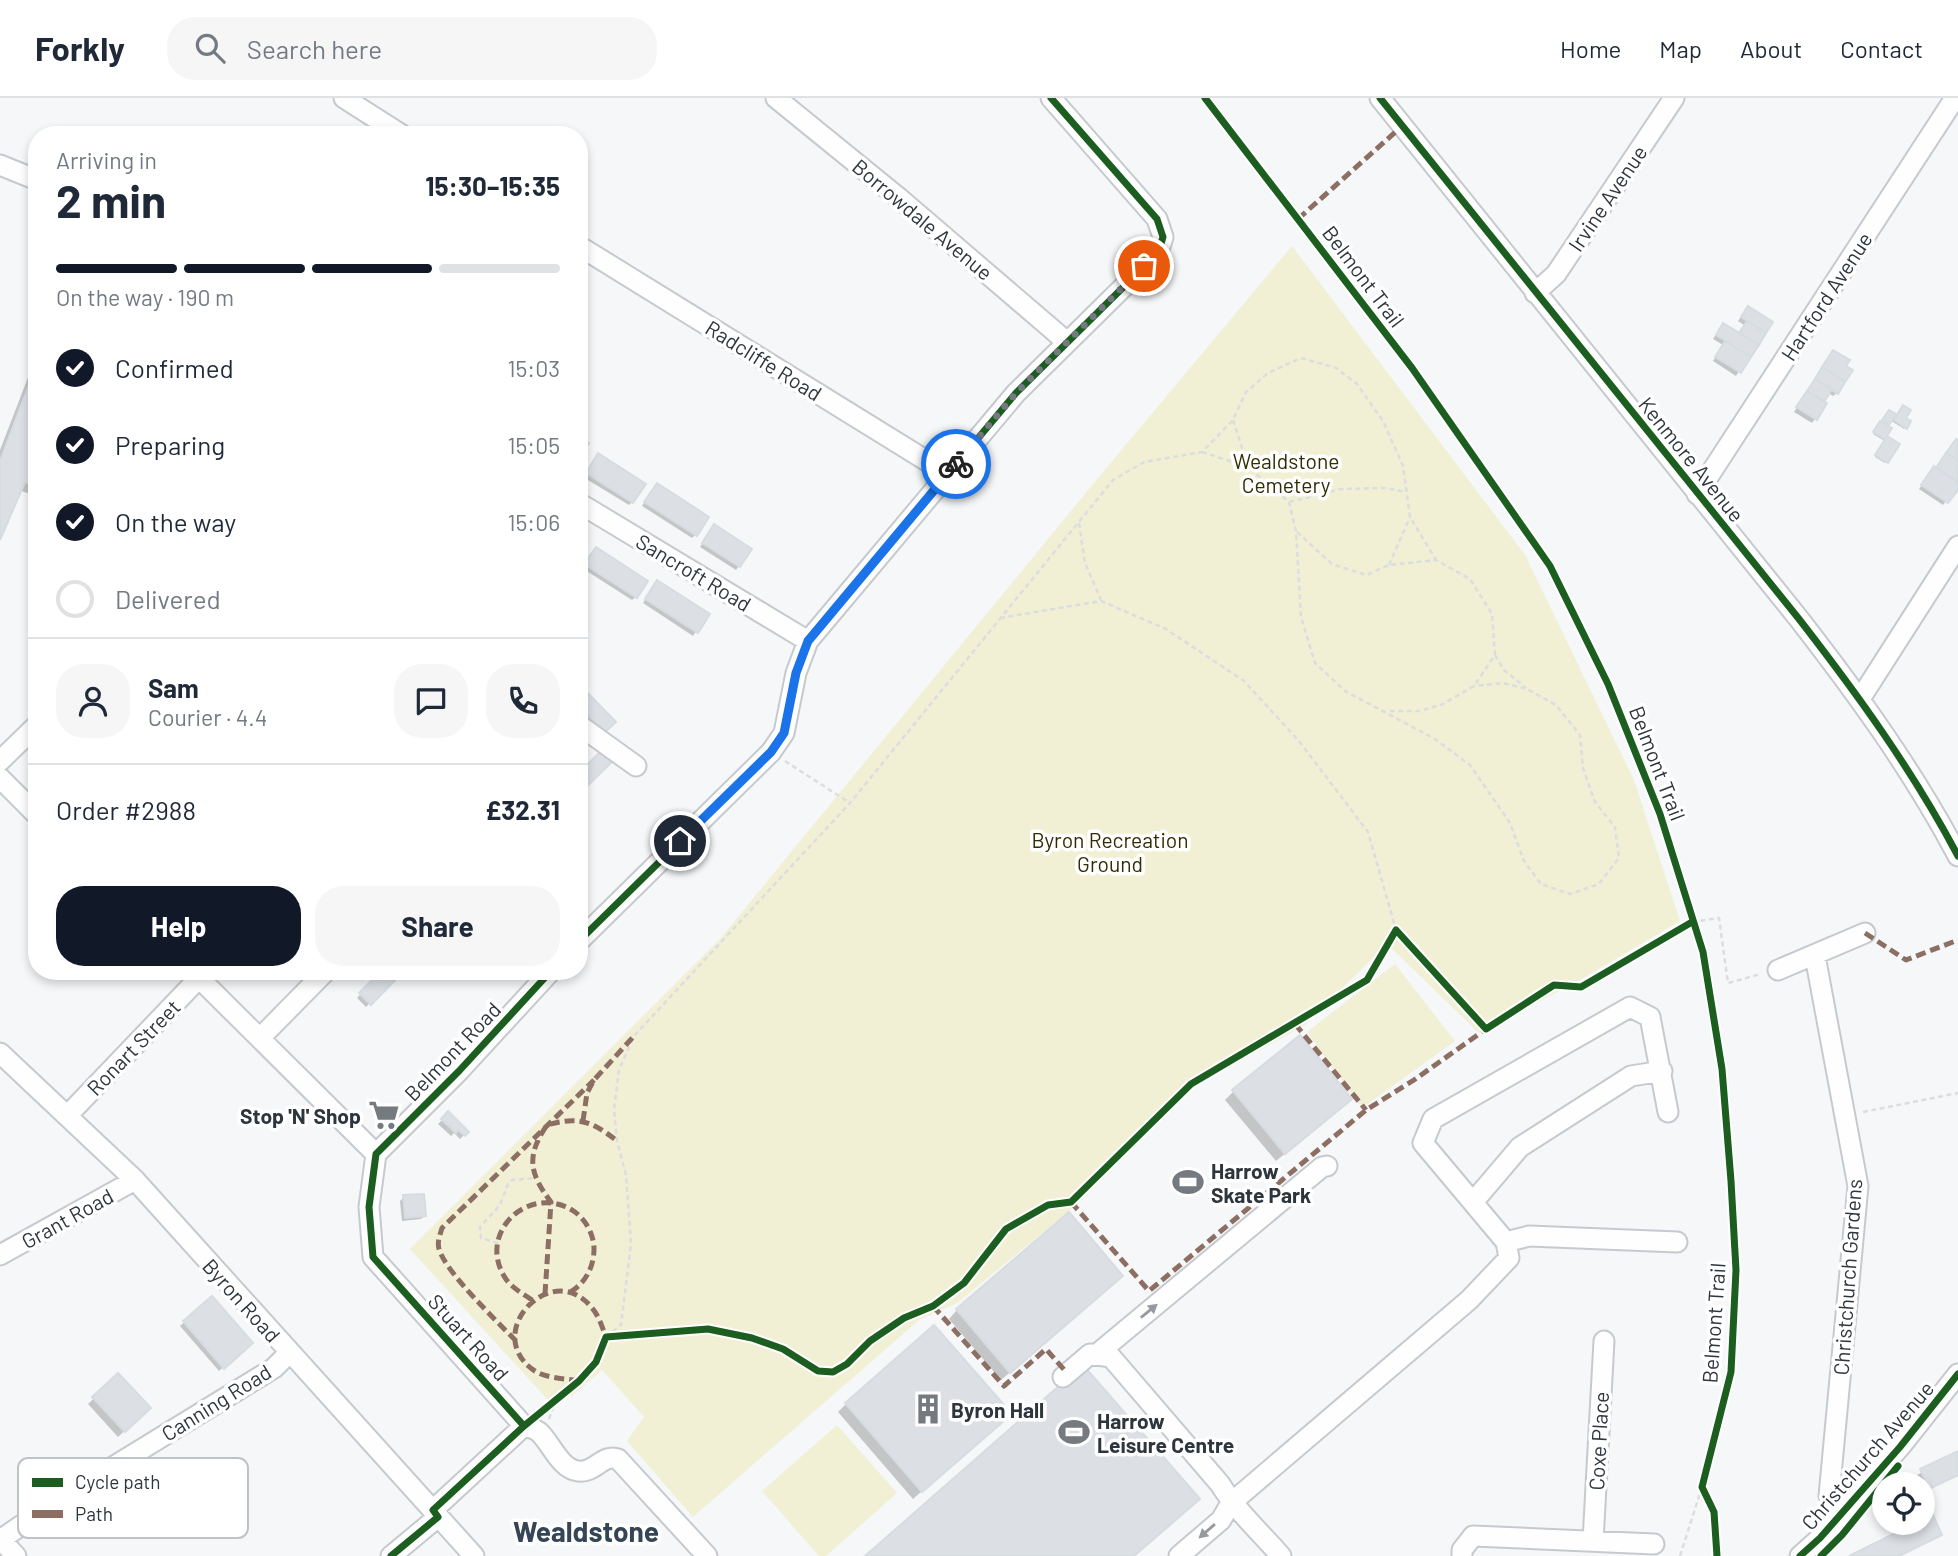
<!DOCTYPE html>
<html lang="en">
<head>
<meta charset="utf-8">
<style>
  body { margin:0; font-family:Barlow,sans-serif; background:#f6f6f7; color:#1f2937; height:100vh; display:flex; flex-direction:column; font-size:26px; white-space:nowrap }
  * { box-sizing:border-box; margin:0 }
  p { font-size:23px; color:#747a83 }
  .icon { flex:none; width:38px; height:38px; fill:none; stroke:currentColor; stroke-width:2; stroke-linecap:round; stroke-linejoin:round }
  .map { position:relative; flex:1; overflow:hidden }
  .sheet { position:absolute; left:28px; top:28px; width:560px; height:854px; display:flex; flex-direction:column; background:#fff; border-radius:28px; box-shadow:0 4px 10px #0003 }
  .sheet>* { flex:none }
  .buttons { position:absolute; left:1872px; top:1374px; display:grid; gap:14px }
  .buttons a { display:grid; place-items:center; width:63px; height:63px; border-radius:50%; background:#fff; box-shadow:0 4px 10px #0003; font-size:35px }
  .pin { position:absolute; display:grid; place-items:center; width:60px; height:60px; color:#fff; margin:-30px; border:4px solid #fff; border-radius:50%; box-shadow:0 2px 7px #0007 }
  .courier { position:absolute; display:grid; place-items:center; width:70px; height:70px; margin:-35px; border:5px solid #1a73e8; border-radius:50%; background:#fff; color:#222; box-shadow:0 2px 9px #0007 }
  .head em { font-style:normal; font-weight:700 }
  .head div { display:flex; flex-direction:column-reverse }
  .head { display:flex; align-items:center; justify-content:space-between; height:119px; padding:0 28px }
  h1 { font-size:46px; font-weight:700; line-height:52px }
  .bar { display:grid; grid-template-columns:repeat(4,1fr); gap:10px 7px; align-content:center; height:84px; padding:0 28px }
  .bar i { height:9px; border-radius:5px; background:#e0e1e3 }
  .bar .on { background:#111827 }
  .bar p { grid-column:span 4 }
  .line { display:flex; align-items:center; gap:18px; padding:0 28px; border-top:2px solid #e0e1e3 }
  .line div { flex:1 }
  .round { display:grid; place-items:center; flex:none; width:74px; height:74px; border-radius:28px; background:#f6f6f7 }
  ol { padding:0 28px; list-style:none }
  li { display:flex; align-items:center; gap:21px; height:77px }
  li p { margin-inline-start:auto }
  li .icon { padding:7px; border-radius:50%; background:#111827; color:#fff; stroke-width:4 }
  li:last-child { color:#747a83 }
  li i { width:38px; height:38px; border:4px solid #e0e1e3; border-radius:50% }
  .cta { display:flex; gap:14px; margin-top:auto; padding:14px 28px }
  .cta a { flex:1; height:80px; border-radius:28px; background:#111827; color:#fff; font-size:28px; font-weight:700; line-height:80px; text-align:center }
  .cta a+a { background:#f6f6f7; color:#1f2937 }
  header { display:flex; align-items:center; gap:42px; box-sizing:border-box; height:98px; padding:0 35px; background:#fff; border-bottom:2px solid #e0e1e3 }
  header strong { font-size:33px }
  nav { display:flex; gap:38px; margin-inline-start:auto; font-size:24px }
  .search { width:490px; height:63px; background:#f6f6f7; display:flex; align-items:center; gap:18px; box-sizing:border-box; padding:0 24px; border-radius:28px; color:#747a83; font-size:26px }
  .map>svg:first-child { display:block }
  .green { fill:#f1f0d5 }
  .shadow { fill:#0003 }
  .building { fill:#dce0e5; stroke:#d7dce1; stroke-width:2 }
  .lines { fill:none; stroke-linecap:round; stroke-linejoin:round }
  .minor-casing { stroke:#c6cacf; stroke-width:23 }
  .path { stroke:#dcddde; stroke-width:2.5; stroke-dasharray:5 3.5; stroke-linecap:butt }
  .minor { stroke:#fefefe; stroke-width:19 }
  .quiet { stroke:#8d6e63; stroke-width:5; stroke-dasharray:10 5; stroke-linecap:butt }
  .cycleway-casing { stroke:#fff; stroke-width:11 }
  .cycleway { stroke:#1b5e20; stroke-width:7 }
  .oneway { fill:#969a9e }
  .done { stroke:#747a7f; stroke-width:7; stroke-dasharray:0 12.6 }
  .route { stroke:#1a73e8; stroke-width:9 }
  .labels { text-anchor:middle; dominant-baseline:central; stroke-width:7; stroke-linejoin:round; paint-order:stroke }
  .street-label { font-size:21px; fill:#2e363d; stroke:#fff }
  .park-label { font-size:21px; fill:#312d02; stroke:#fff }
  .poi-label { font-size:21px; font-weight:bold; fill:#2e363d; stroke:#fff; text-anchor:start }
  .district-label { font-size:28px; font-weight:bold; fill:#354555; stroke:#fff }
  .key { fill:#fff; stroke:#c0c3c5; stroke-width:2 }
  .key-label { font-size:19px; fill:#2e363d }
</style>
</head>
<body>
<header>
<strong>Forkly</strong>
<div class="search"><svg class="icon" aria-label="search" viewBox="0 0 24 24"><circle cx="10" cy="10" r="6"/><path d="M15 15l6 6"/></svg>Search here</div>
<nav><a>Home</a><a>Map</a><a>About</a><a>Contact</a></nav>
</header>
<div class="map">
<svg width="1958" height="1458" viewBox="0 0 1958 1458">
  <rect width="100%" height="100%" fill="#f5f7f9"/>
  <path class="green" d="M1292,148l233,309 109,225 46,141 -105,62 -96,50 -92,-89 -82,81 -112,63 -113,114 -123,101 -38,17 -226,197 -66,-76 17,-24 -42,-47 -30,26 -25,3 -137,-150 309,-309 379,-462z
    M1395,866l60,77 -93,67 -55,-76z
    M837,1327l60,68 -71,63h-7l-57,-65z"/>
  <path class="shadow" d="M1745,213l26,11 -35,54 -23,-15 10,-16 -10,-6 7,-11 18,6 6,-9 -6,-4z
    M37,256v143l-18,-7 -19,46v-86z
    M1830,257l7,38 -4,3 -5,-3 -6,9 3,2 -13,19 -18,-11z
    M1889,314l20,10 -5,7 -14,-9 -4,6 -2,10 14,9 -13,18 -10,-6 10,-16 -12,-7z
    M1958,344v43l-15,20 -24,-16 12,-17 5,-3z
    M595,361l37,43 -3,3 -46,-28z
    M653,391l42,46 -3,3 -50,-32z
    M711,432l28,36 -3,4 -36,-23z
    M592,455l44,44 -4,3 -50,-32z
    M654,488l53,29 -14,21 -50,-33z
    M37,584v12l-6,-6z
    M579,589l34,35 -13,13 -21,-22z
    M383,873h19l-36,36 -9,-9z
    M1233,994l109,15 -66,54 -51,-61z
    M448,1016l19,18 -7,7 -6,-6 -3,3 -13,-12z
    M404,1099l20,19 -3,3 -19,2 -2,-20z
    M1113,1186l-112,96 -52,-61 8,-9z
    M212,1200l38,45 -31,28 -39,-45z
    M118,1277l31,33 -31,29 -30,-33z
    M846,1306l155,18 -88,77 -75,-87z
    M1958,1355v23l-33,15 -8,-16z"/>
  <path class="building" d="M1748,208l25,16 -7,11 -25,-16z
    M1747,223l19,12 -7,12 -20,-12z
    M1723,225l36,22 -8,12 -35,-22z
    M1725,243l26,16 -10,16 -26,-16z
    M1833,252l17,10 -4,6 7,4 -8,12 -23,-15z
    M37,266v122l-12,-4 -25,58v-79z
    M1822,269l23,15 -7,12 -23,-15z
    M1815,281l17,10 -8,13 -17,-11z
    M1807,293l20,12 -10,17 -21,-13z
    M1903,307l8,5 -5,8 5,3 -4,8 -13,-9z
    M1889,312l7,4 -7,11 -7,-5z
    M1880,323l12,7 -7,11 -12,-7z
    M1887,338l13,8 -12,19 -13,-8z
    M579,339l10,6 -10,17z
    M1956,341l2,1v21l-12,-8z
    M598,355l48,31 -13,19 -47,-30z
    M1946,355l12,8v21l-22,-14z
    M1934,368l24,16v8l-10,13 -27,-18z
    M657,385l52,34 -12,19 -53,-34z
    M714,426l38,25 -12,18 -38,-24z
    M596,449l52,34 -11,17 -53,-34z
    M657,482l53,34 -12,19 -53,-34z
    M579,586l37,38 -11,10 -26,-26z
    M602,652l11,11 -34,33v-21z
    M381,873h23l-33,34 -12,-12z
    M1300,937l52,64 -67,55 -53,-64z
    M448,1013l21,21 -4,4 -7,-6 -2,3 -15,-14z
    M424,1096l2,22 -21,2 -2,-23z
    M1069,1114l54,64 -113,97 -54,-64z
    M212,1198l41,47 -29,26 -41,-48z
    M934,1227l78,89 -90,78 -77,-89z
    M1083,1267l117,134 -66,57h-269z
    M118,1275l33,35 -26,24 -33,-35z
    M1958,1353v24l-29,14 -9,-20z
    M1933,1417l9,20 -43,21h-50l69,-34h5v-2z"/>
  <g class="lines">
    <g class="minor-casing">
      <path id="minor" d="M344,0l58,37
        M776,0l123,100 168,144
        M1380,0l419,521c59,76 114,152 159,237
        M0,67l37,15
        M579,148l369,228
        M1535,195l21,-19 118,-176
        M1697,396l258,-396
        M579,405l229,138
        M1860,601l98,-153
        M579,627l57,41
        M0,663l37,-36
        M0,680l37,37
        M579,843l192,-189 13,-19 12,-60 12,-32 208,-248 142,-140 5,-16 -6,-18 -106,-121
        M1815,858l43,230 -29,310 13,18
        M1778,872l87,-37
        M192,873l184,183
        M260,940l66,-67
        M0,955l135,127 339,376
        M67,1018l132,-138
        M376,1056l-7,53 4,50 151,169c5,1 11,3 15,6 12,11 21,37 39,39 16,3 25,-18 40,-12l89,97
        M376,1056l83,-83 92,-100
        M1474,1103l46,-54 111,-71 31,-5
        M1506,1144l23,-6 148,6
        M0,1157l135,-75
        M1097,1256l225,-187 5,-1
        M1063,1279l27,-23 21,3 109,127c16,26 40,48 61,72
        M433,1412l91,-84
        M0,1442l54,-37 220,-135 15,-15
        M1,1442l15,16
        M1593,1443l11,-200
        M391,1458l47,-39
        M1179,1458l42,-36 10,-17 238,-203 40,-42 -3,-16 -83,-99 10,-24 197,-112 20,10 18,95
        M1462,1458v-6l11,-14 181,8
        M1800,1458l20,-18 80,-91 58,-73"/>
    </g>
    <path class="path" d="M1233,322l15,46
      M1202,354l46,15 41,35 7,29 5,86 14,46 30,28 90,48 35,26 40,58 14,38 17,23 29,10 29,-10 20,-26 -4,-31 -20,-25 -12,-34 -3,-33 -24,-30 -29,-16 -24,-6 -29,3
      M1289,404l52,-13 44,-1 21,4
      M1079,425l6,40 16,37
      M1297,434l35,32 34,11 23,-10 47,-5 34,19 22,35 3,41 -21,31 -31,18 -23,7h-32
      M1389,467l21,-48
      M1000,520l101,-17 65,28 78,52 55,60 69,91 28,98
      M1495,557l9,15 22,18
      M785,663l65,42
      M1692,824l27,-4 9,65 33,-9
      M1863,1014l95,-19
      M498,1145l-17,-5 -1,-11 20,-22 8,-21 4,-4 24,-2
      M606,1239l15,-12 10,-81 -5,-69 -9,-34 -3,-32 5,-39 15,-34 216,-233 263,-323 31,-18 58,-10 31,-32 13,-28 22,-19 33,-15 35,10 21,16 26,37 20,45 7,51 26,43
      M549,1321l7,-18
      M1680,1458l22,-69"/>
    <use href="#minor" class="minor"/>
    <path class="quiet" d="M1298,121l103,-92
      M1865,835l41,27 52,-20
      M1295,926l71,86
      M583,1023l4,-28 7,-13 40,-44
      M1071,1104l78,89 217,-181 48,-30 72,-51
      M545,1196l6,-92c-22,-29 -25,-46 -4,-77 31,-9 45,-4 70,16
      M532,1202c-10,-7 -22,-13 -28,-24 -27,-46 28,-94 71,-64 11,8 19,23 19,37 0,18 -9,35 -25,44
      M933,1208l71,80 42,-37 21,24
      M516,1243c-18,-19 -70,-68 -77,-92 -2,-8 1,-14 3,-21l152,-148
      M579,1283c-15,-3 -34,-2 -47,-12 -50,-38 21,-111 60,-61 7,8 10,19 14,29"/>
    <g class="cycleway-casing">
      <path id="cycleway" d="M1205,0l207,270 138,198 58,118 52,130 43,138 19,117 9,112 5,89 -5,102 -29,115 12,25 3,44
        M1380,0l419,521c59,76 114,152 159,237
        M579,843l192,-189 13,-19 12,-60 12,-32 208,-248 142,-140 5,-16 -6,-18 -106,-121
        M524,1328l-151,-169 -4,-50 7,-53 83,-83 92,-100
        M391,1458l47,-39 -5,-7 91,-84 55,-45 17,-19 10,-25 102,-8 44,9 31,11 35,22 15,1 14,-8 23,-23 34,-23 29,-12 31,-23 42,-54 42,-24 23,-3 120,-118 176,-104 29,-50 90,99 68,-44 27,2 111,-65
        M1800,1458l20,-18 80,-91 58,-73
        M1821,1458l21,-21 56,-69"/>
    </g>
    <use href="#cycleway" class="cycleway"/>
  </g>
  <defs><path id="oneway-solid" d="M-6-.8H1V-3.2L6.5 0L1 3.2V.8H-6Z" transform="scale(1.75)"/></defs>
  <g class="oneway">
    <use href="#oneway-solid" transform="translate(1149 1213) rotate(-39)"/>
    <use href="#oneway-solid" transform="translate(1207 1433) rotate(139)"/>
  </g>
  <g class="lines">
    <path class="done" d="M956,366l60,-71 128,-127"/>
    <path class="route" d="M680,743l91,-89 13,-19 12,-60 12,-32 148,-177"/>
  </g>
  <defs>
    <g id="supermarket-bare" transform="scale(2.415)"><path d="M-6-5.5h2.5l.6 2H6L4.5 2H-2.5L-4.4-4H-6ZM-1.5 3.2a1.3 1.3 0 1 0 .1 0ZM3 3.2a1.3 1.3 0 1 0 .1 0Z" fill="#747a7f" stroke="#fff" stroke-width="2.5" paint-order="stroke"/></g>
    <g id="stadium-bare" transform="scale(2.415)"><path d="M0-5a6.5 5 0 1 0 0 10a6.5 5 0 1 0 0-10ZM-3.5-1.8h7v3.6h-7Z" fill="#747a7f" stroke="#fff" stroke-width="2.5" paint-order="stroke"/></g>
    <g id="building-bare" transform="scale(2.415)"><path d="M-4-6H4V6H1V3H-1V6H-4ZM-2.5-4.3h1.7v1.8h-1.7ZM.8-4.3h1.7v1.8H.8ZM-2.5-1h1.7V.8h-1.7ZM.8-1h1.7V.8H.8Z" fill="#747a7f" stroke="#fff" stroke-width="2.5" paint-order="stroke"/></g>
  </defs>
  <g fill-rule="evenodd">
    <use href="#supermarket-bare" x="384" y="1017"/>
    <use href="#stadium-bare" x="1188" y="1084"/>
    <use href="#building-bare" x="928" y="1311"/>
    <use href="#stadium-bare" x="1074" y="1334"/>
  </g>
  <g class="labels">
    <g class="street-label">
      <text transform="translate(1607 100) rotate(-56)">Irvine Avenue</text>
      <text transform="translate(923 121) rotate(40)">Borrowdale Avenue</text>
      <text transform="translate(1364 178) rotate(53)">Belmont Trail</text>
      <text transform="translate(1826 198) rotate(-57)">Hartford Avenue</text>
      <text transform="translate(764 262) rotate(32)">Radcliffe Road</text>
      <text transform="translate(1692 361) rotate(51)">Kenmore Avenue</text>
      <text transform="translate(694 474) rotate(31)">Sancroft Road</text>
      <text transform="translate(1658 665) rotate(69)">Belmont Trail</text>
      <text transform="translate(133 949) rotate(-46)">Ronart Street</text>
      <text transform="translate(452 953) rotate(-46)">Belmont Road</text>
      <text transform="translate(67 1120) rotate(-29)">Grant Road</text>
      <text transform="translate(1847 1179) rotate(-86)">Christchurch Gardens</text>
      <text transform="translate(242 1202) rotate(48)">Byron Road</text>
      <text transform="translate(1713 1225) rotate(-86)">Belmont Trail</text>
      <text transform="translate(469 1239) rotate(48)">Stuart Road</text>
      <text transform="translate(216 1304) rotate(-32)">Canning Road</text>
      <text transform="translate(1598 1343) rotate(-87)">Coxe Place</text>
      <text transform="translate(1867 1357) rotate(-49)">Christchurch Avenue</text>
    </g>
    <g class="park-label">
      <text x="1286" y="362">Wealdstone<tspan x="1286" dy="24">Cemetery</tspan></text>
      <text x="1110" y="741">Byron Recreation<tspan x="1110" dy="24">Ground</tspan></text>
    </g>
    <g class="poi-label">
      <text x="361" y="1017" text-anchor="end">Stop 'N' Shop</text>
      <text x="1211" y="1072">Harrow<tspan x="1211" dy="24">Skate Park</tspan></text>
      <text x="951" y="1311">Byron Hall</text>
      <text x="1097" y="1322">Harrow<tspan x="1097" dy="24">Leisure Centre</tspan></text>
    </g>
    <g class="district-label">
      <text x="586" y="1433">Wealdstone</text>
    </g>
  </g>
  <rect x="18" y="1360" width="230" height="80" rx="10" class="key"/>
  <rect x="32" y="1380" width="31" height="9" fill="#1b5e20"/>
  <rect x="32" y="1412" width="31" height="8" fill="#8d6e63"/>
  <g class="key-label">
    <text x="75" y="1391">Cycle path</text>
    <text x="75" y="1423">Path</text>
  </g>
</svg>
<div class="buttons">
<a><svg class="icon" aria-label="locate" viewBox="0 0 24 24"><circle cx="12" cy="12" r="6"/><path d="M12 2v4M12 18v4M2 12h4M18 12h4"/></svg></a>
</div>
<div class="pin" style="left:1144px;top:168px;background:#ea580c"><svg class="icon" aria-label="bag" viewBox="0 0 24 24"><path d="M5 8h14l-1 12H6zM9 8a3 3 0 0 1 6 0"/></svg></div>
<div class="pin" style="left:680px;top:743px;background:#1f2937"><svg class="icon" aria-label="home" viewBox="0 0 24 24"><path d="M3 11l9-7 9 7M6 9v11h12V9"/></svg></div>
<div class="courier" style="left:956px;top:366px"><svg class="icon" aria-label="bike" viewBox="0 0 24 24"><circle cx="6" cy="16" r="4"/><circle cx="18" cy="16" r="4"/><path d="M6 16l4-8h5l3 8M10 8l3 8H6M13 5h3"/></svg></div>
<section class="sheet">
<div class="head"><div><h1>2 min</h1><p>Arriving in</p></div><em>15:30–15:35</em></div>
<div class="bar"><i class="on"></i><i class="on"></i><i class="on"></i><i></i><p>On the way · 190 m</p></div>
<ol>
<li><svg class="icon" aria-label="check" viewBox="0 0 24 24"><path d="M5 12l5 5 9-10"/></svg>Confirmed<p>15:03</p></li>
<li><svg class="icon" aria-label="check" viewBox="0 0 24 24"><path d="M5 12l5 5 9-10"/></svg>Preparing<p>15:05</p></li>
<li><svg class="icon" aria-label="check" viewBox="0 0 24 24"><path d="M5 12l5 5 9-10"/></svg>On the way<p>15:06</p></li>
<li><i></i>Delivered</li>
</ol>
<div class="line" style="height:126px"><a class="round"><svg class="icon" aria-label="person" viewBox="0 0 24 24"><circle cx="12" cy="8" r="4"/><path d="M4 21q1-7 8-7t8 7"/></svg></a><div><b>Sam</b><p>Courier · 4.4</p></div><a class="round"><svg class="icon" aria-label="chat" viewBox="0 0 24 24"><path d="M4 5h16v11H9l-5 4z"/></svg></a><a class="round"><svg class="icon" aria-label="phone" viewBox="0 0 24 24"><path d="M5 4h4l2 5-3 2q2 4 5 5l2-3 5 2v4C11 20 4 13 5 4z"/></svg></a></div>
<div class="line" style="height:91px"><div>Order #2988</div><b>£32.31</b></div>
<div class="cta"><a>Help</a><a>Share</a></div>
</section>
</div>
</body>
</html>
